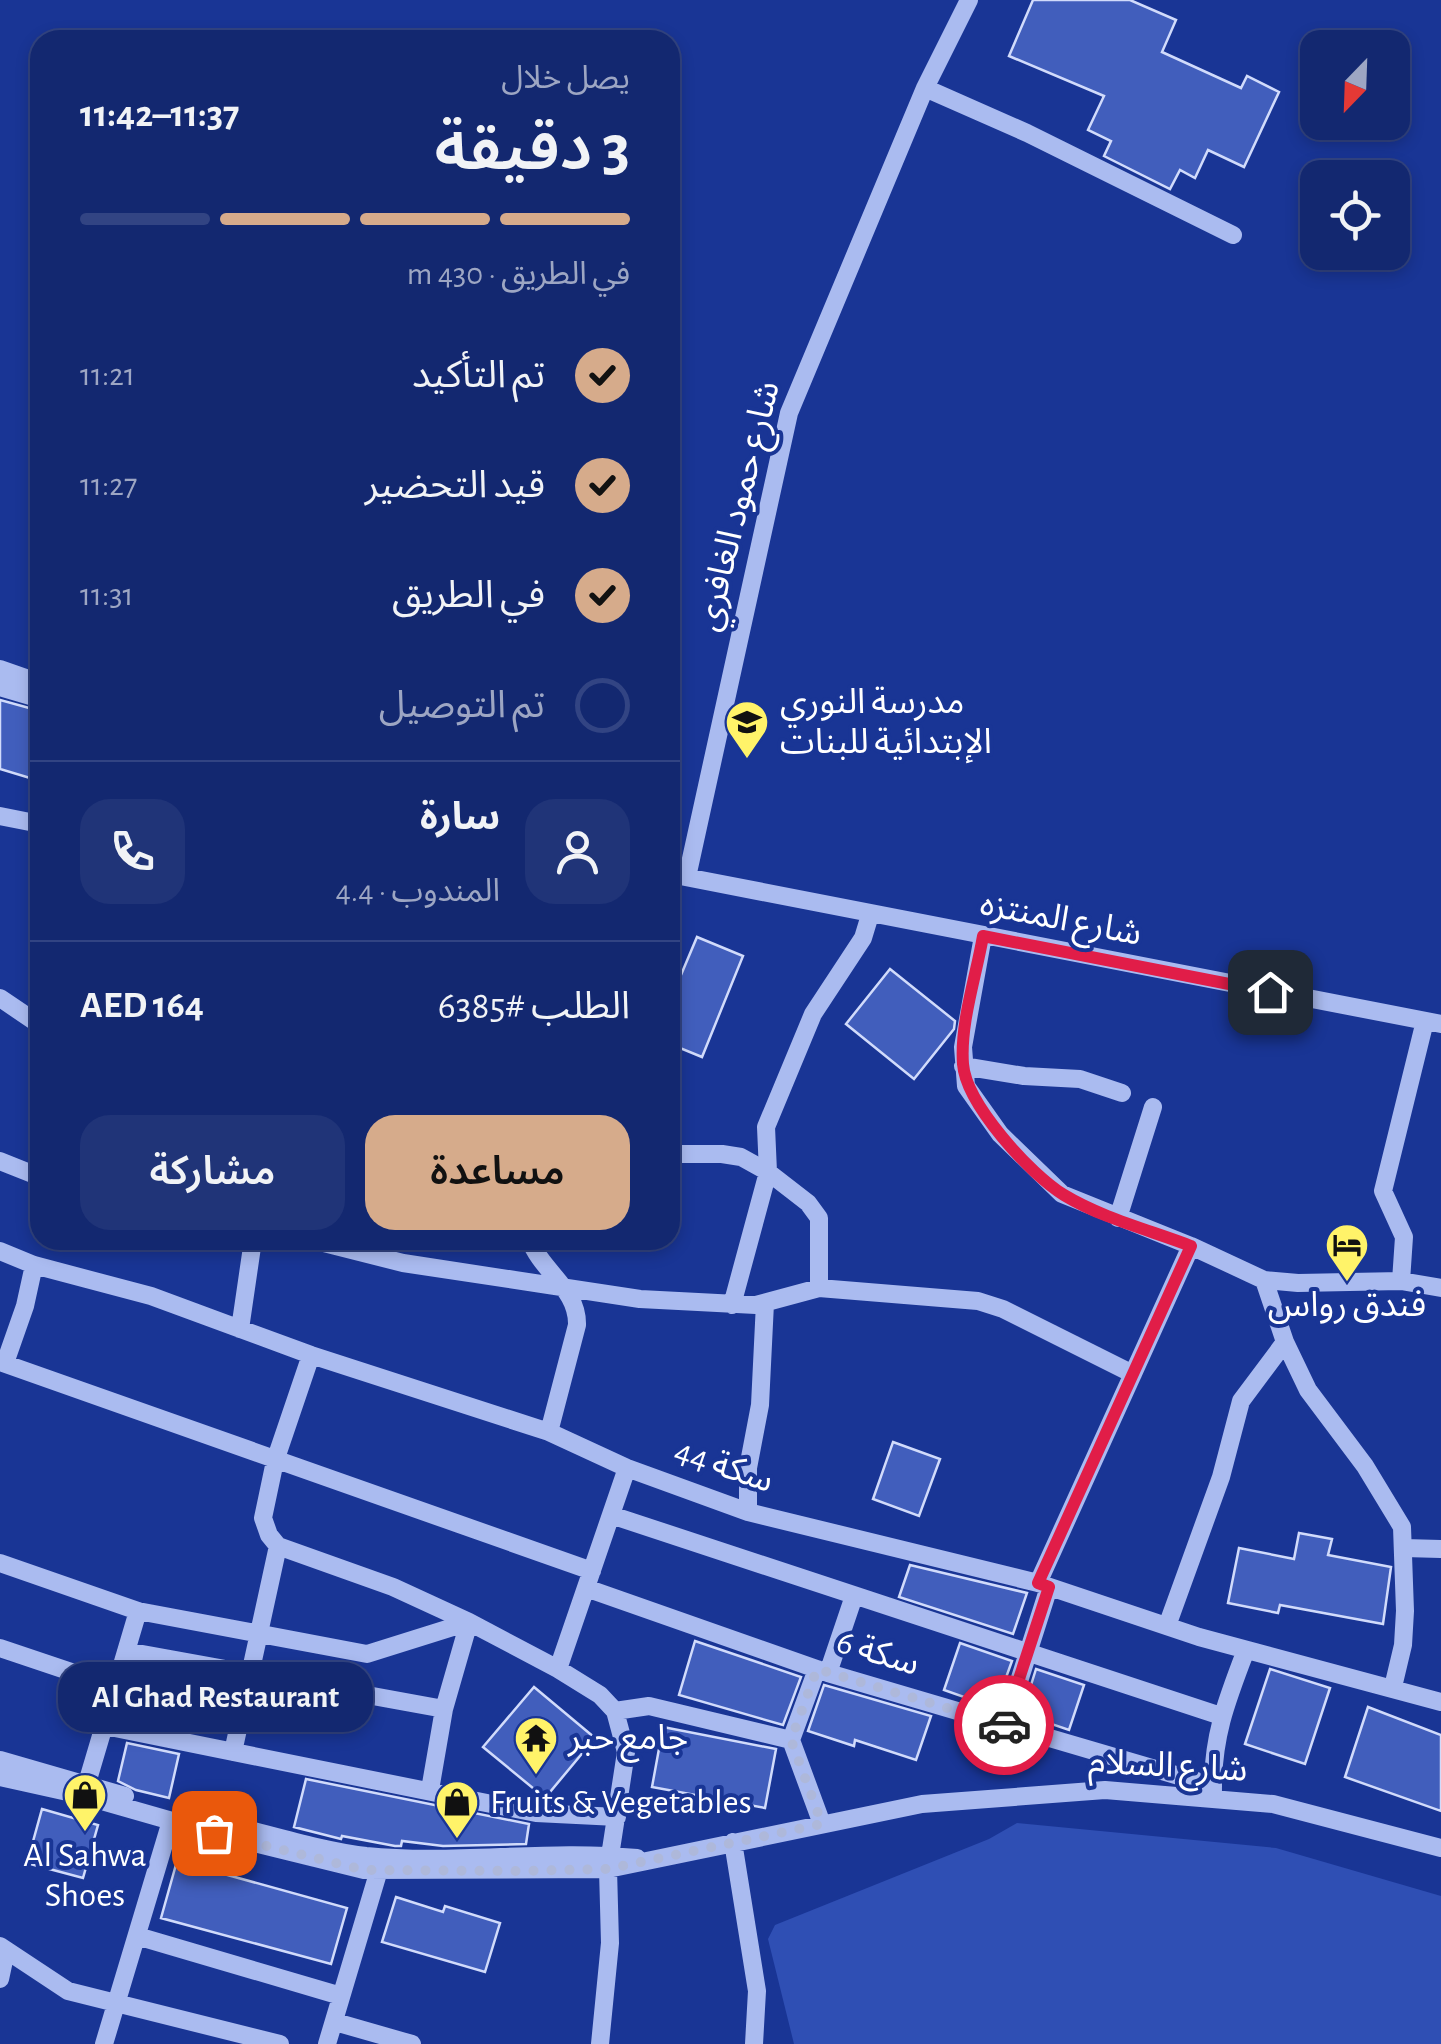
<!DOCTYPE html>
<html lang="ar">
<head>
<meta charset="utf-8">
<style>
  body { margin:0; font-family:"Alegreya Sans","Noto Sans Arabic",sans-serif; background:#203478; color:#f1f3f6; direction:rtl; height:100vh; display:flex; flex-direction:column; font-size:38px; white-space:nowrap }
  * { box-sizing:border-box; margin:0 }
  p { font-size:32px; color:#9da6c3 }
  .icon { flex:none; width:55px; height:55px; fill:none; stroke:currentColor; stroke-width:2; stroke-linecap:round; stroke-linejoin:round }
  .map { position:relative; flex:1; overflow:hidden; direction:ltr }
  .drawer { position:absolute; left:30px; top:30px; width:650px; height:1220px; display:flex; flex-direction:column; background:#132870; border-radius:30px; box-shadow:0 5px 15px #0003,0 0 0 2px #324483; direction:rtl }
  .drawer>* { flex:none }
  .needle { width:65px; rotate:203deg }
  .controls { position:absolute; left:1300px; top:30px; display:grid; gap:20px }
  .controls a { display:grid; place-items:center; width:110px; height:110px; border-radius:20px; background:#132870; box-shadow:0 5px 15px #0003,0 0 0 2px #324483; font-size:50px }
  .pin { position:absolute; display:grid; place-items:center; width:85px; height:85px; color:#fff; margin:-42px; border-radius:20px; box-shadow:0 5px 15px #0006 }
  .courier { position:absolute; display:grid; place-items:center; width:100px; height:100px; margin:-50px; border:8px solid #e11d48; border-radius:50%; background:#fff; color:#222; box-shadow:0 2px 12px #0007 }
  .bubble { position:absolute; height:70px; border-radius:30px; background:#132870; box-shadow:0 5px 15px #0003,0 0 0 2px #324483; font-size:32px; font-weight:600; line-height:70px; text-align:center; direction:rtl }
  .head em { font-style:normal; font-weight:600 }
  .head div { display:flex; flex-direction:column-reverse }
  .head { display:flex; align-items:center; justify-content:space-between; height:170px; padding:0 50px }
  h1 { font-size:65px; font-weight:600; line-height:75px }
  .bar { display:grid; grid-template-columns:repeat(4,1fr); gap:15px 10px; align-content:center; height:120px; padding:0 50px }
  .bar i { height:12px; border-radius:8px; background:#324483 }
  .bar .selected { background:#d6ab8b }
  .bar p { grid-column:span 4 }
  .line { display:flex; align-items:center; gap:25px; padding:0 50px; border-top:2px solid #324483 }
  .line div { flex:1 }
  .round { display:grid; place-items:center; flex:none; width:105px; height:105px; border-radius:30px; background:#203478 }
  ol { padding:0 50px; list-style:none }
  li { display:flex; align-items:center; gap:30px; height:110px }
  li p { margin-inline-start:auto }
  li .icon { padding:10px; border-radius:50%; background:#d6ab8b; color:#111; stroke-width:4 }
  li:last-child { color:#9da6c3 }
  li i { width:55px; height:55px; border:5px solid #324483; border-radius:50% }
  .action { display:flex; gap:20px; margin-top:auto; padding:20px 50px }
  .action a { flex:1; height:115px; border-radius:30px; background:#d6ab8b; color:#111; font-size:40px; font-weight:600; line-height:115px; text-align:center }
  .action a+a { background:#203478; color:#f1f3f6 }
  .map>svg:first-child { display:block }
  .green { fill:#2f4fb4 }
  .building { fill:#415ebc; stroke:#d1dbfb; stroke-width:2.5 }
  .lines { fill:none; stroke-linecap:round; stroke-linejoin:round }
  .minor { stroke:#aabbf0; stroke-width:18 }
  .done { stroke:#aeb8da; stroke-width:10; stroke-dasharray:0 18 }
  .route { stroke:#e11d48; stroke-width:12 }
  .labels { text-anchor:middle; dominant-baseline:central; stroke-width:8; stroke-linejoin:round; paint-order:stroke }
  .street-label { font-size:35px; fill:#fff; stroke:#193595 }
  .poi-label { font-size:35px; fill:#fff; stroke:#193595; text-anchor:start }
</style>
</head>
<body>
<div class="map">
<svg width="1441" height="2044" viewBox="0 0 1441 2044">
  <rect width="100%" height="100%" fill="#193595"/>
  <path class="green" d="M1017,1823l259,25 165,48v148h-647l-26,-105 7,-14 214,-86z"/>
  <path class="building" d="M1033,0h97l46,20 -14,32 79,36 6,-12 32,16 -35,75 -36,-17 -13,28 -15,-8 -10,19 -66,-33 7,-15 -23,-11 16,-34 -95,-40z
    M0,700l40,11v70l-40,-12z
    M697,937l46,19 -41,101 -32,-13v-43z
    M890,969l65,52 -1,8 -40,50 -68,-55z
    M893,1442l47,17 -21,57 -46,-17z
    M1299,1533l33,6 -4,16 63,12 -8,57 -103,-19 -2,8 -50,-10 11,-55 55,11z
    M910,1565l117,28 -14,41 -114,-37z
    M695,1641l106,36 -18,48 -104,-30z
    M960,1643l52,18 -17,47 -51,-18z
    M1036,1669l48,16 -15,45 -47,-16z
    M1270,1669l60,19 -25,76 -60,-20z
    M824,1685l107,31 -15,44 -61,-20 -1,6 -46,-15z
    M534,1687l61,51 -50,60 -62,-51z
    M1368,1707l73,28v76l-96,-34z
    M663,1727l113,22 -11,59 -113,-21z
    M127,1743l52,11 -10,44 -33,-8 -18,-9z
    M306,1779l223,45 -3,20 -83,2 -41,-5 -1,5h-6l-53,-10 -1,3 -47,-12z
    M42,1809l56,16 -15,53 -56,-15z
    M177,1861l170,47 -16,56 -170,-46z
    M396,1897l47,15 2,-6 55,17 -15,49 -103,-30z"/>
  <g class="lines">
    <path class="minor" d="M925,88l102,45 206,102
      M0,669l40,14
      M0,687l40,12
      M0,816l40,8
      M670,874l771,150
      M687,877l102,-464 136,-325 44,-88
      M983,936l-20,111 3,39 34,48 62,60 129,52 73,34 34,3 103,-2 40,7
      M0,998l40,27
      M963,1066l61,10 56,3 42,14
      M670,1154h52l19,3 27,15 40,31 11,15v70
      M0,1161l40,16
      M1118,1218l35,-111
      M312,1240l91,23 237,36 116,6 63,-17 159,13 25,8 130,65
      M530,1240c12,32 48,49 47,85l-28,107
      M0,1251l34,14 117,31 160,59 238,77 78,36 121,44 290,71 161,54 242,65
      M1264,1280l21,62 23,48 57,76 37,61 3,84 -2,34 -10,42
      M1401,1281l3,-44 -21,-46 42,-170
      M732,1305l36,-133 -2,-45 47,-113 50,-76 7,-23
      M240,1329l13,-89
      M311,1355l-36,106 -12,57 6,17 9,11 115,41 76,35 89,47 42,26 15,16 34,-5 142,34
      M0,1362l592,209
      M5,1363l20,-57 9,-41
      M748,1512v-44l12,-63 5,-102
      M611,1515l610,201
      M1404,1548l37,1
      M0,1563l138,48 229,43 102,-32
      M1038,1583l153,-337
      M586,1588l242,85 385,113
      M1167,1626l54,-149 20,-76 44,-59
      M0,1648l116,39
      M126,1651l318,58
      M558,1669l69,-201
      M817,1669l-26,71 31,84
      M828,1673l26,-77
      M1005,1725l44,-138
      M105,1726l431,87 81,4
      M233,1752l45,-206
      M0,1760l125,36
      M0,1777l81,18 133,38 150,37 244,-1 314,-65 183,-14 168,14 168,44
      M87,1783l51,-172
      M430,1790l14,-81 25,-87
      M1213,1793c-1,-55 13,-91 33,-143
      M222,1823c47,11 96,27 144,33 89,9 181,-7 271,2
      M733,1842l24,149 -3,53
      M137,1936l204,60
      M0,1946l68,45 212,53
      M0,1979l6,-28
      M335,2022l77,22
      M104,2044l67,-223
      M327,2044l52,-174
      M600,2044l10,-101 -2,-74 18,-117 -11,-41"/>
  </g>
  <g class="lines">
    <path class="done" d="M214,1833l150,37 155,1 89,-2 214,-45 -31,-84 26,-71 187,56"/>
    <path class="route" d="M1004,1725l45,-138 -11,-4 153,-337c-42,-16 -89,-28 -127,-51 -34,-21 -98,-91 -101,-131 -3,-41 13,-87 20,-128l287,56"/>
  </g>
  <defs>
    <g id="university-pin" transform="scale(2.25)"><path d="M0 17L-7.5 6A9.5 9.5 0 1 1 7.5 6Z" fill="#fff369" stroke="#193595"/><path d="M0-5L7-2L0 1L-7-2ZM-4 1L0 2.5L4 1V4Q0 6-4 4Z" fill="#111"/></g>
    <g id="hotel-pin" transform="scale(2.25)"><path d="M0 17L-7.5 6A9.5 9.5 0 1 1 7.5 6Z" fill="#fff369" stroke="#193595"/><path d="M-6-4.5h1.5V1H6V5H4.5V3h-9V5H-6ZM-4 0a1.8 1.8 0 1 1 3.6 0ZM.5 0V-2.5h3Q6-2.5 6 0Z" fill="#111"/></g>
    <g id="temple-pin" transform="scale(2.25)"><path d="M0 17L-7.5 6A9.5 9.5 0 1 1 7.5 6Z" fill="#fff369" stroke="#193595"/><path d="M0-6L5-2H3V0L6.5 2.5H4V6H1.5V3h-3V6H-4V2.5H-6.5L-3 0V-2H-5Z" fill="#111"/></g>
    <g id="shop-pin" transform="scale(2.25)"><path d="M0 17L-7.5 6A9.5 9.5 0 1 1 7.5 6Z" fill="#fff369" stroke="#193595"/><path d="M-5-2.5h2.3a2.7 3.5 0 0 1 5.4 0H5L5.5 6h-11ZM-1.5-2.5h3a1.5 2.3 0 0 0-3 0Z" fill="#111"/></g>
  </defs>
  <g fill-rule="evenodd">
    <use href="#university-pin" x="747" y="722"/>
    <use href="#hotel-pin" x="1347" y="1245"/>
    <use href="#temple-pin" x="536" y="1738"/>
    <use href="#shop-pin" x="85" y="1795"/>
    <use href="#shop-pin" x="457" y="1802"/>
  </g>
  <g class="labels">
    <g class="street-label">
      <text transform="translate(738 506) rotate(-76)">شارع حمود الغافري</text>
      <text transform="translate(1061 919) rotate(11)">شارع المنتزه</text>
      <text transform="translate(724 1466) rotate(19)">سكة 44</text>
      <text transform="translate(878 1653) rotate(17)">سكة 6</text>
      <text transform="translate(1168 1766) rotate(3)">شارع السلام</text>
    </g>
    <g class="poi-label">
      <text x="780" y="702">مدرسة النوري<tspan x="780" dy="40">الإبتدائية للبنات</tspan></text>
      <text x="1347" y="1305" text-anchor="middle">فندق رواس</text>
      <text x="568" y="1738">جامع حبر</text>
      <text x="490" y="1802">Fruits &amp; Vegetables</text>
      <text x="85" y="1855" text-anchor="middle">Al Sahwa<tspan x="85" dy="40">Shoes</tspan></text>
    </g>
  </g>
</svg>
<div class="controls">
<a><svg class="needle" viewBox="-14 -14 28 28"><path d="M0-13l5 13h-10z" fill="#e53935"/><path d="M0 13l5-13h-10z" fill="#9da6c3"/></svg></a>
<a><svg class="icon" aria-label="locate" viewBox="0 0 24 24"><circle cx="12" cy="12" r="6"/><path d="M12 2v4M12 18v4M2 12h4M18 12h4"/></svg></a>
</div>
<div class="pin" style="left:214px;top:1833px;background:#ea580c"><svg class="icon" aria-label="bag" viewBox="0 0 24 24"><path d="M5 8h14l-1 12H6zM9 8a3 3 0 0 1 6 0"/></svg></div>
<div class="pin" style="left:1270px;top:992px;background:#1f2937"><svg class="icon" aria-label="home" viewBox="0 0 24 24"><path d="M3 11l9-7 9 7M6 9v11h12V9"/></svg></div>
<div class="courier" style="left:1004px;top:1725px"><svg class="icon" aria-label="car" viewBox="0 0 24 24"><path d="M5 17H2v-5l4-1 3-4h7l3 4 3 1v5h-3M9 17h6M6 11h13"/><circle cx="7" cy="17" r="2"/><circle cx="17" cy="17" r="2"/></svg></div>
<div class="bubble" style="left:58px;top:1662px;width:315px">Al Ghad Restaurant</div>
<section class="drawer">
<div class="head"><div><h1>3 دقيقة</h1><p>يصل خلال</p></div><em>11:37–11:42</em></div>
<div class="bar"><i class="selected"></i><i class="selected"></i><i class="selected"></i><i></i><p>في الطريق · 430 m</p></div>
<ol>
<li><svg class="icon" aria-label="check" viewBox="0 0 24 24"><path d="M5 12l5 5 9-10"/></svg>تم التأكيد<p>11:21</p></li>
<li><svg class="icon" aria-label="check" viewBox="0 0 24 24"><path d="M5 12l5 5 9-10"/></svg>قيد التحضير<p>11:27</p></li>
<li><svg class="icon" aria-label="check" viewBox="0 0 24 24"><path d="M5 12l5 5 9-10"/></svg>في الطريق<p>11:31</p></li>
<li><i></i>تم التوصيل</li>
</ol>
<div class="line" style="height:180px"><a class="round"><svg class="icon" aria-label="person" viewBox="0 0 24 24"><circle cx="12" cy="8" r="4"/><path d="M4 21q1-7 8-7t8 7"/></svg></a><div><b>سارة</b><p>المندوب · 4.4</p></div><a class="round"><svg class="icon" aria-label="phone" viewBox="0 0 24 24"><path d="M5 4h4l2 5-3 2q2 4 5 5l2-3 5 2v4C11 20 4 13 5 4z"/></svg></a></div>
<div class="line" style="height:130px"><div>الطلب #6385</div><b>AED 164</b></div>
<div class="action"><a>مساعدة</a><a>مشاركة</a></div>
</section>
</div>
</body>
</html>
